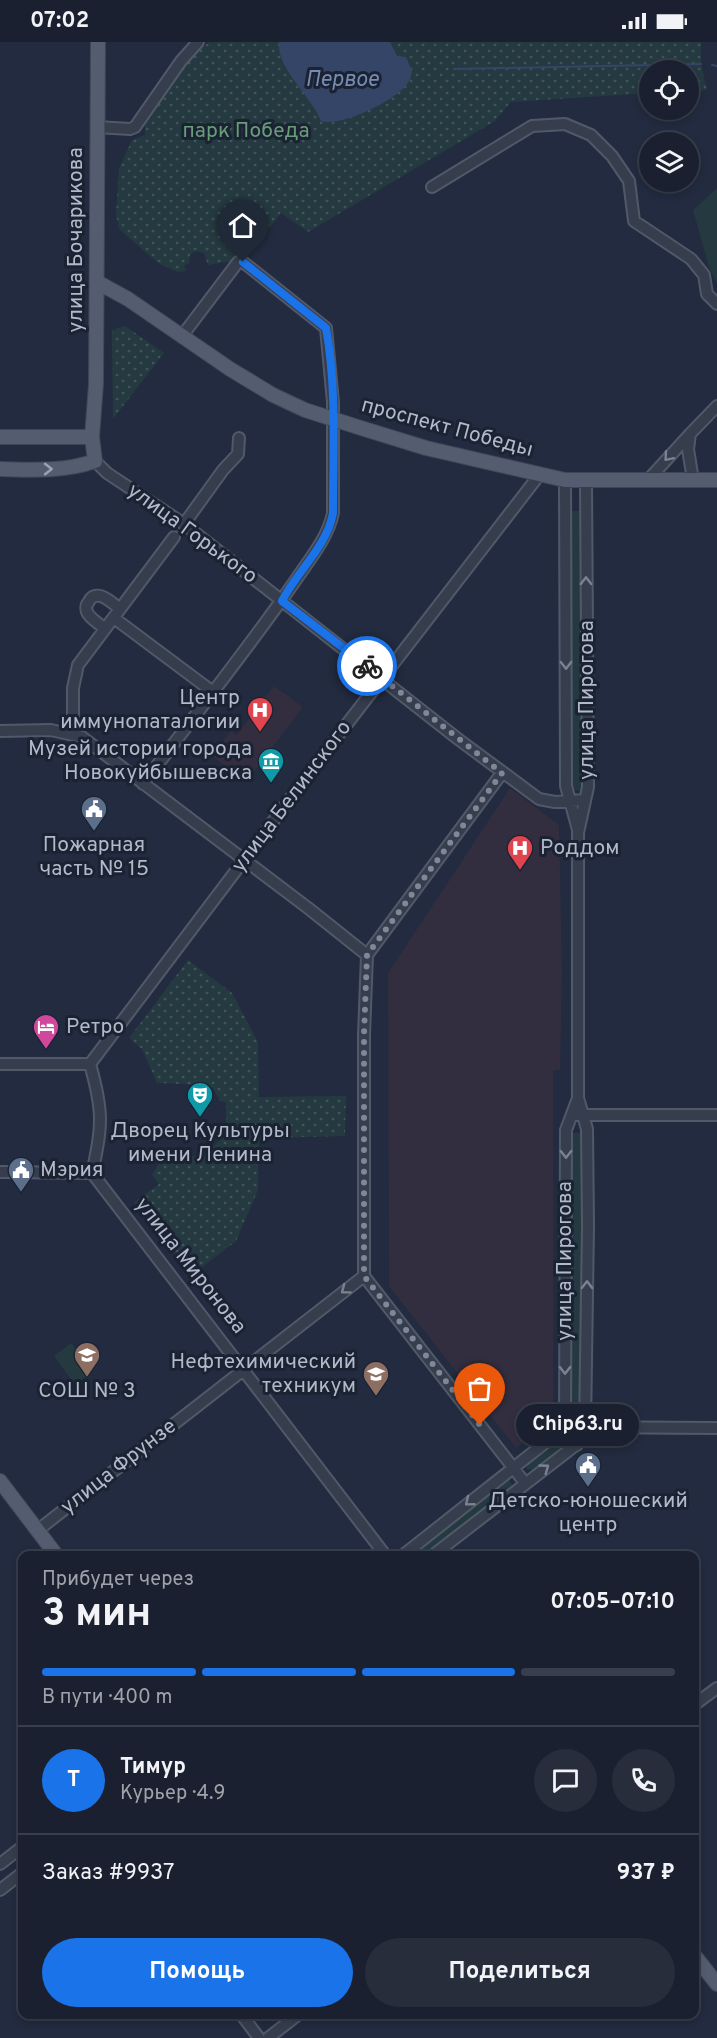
<!DOCTYPE html>
<html lang="ru">
<head>
<meta charset="utf-8">
<style>
  body { margin:0; font-family:Overpass,sans-serif; background:#272d3b; color:#f1f3f6; height:100vh; display:flex; flex-direction:column; font-size:22px; white-space:nowrap }
  * { box-sizing:border-box; margin:0 }
  p { font-size:20px; color:#9fa3aa }
  .icon { flex:none; width:33px; height:33px; fill:none; stroke:currentColor; stroke-width:2; stroke-linecap:round; stroke-linejoin:round }
  .map { position:relative; flex:1; overflow:hidden }
  .details { position:absolute; left:18px; top:1509px; width:681px; height:468px; display:flex; flex-direction:column; background:#1a202f; border-radius:12px; box-shadow:0 3px 9px #0003,0 0 0 2px #383e4b }
  .details>* { flex:none }
  .fabs { position:absolute; left:639px; top:18px; display:grid; gap:12px }
  .fabs a { display:grid; place-items:center; width:60px; height:60px; border-radius:50%; background:#1a202f; box-shadow:0 3px 9px #0003,0 0 0 2px #383e4b; font-size:30px }
  .pin { position:absolute; display:grid; place-items:center; width:51px; height:51px; color:#fff; margin:-62px -26px; border-radius:50% 50% 50% 0; rotate:-45deg; box-shadow:0 0 6px #0007 }
  .pin .icon { rotate:45deg }
  .courier { position:absolute; display:grid; place-items:center; width:60px; height:60px; margin:-30px; border:4px solid #1a73e8; border-radius:50%; background:#fff; color:#222; box-shadow:0 2px 8px #0007 }
  .bubble { position:absolute; height:42px; border-radius:21px; background:#1a202f; box-shadow:0 3px 9px #0003,0 0 0 2px #383e4b; font-size:20px; font-weight:700; line-height:42px; text-align:center }
  .summary em { font-style:normal; font-weight:700 }
  .summary div { display:flex; flex-direction:column-reverse }
  .summary { display:flex; align-items:center; justify-content:space-between; height:102px; padding:0 24px }
  h1 { font-size:39px; font-weight:700; line-height:45px }
  .bar { display:grid; grid-template-columns:repeat(4,1fr); gap:9px 6px; align-content:center; height:72px; padding:0 24px }
  .bar i { height:8px; border-radius:4px; background:#383e4b }
  .bar .current { background:#1a73e8 }
  .bar p { grid-column:span 4 }
  .line { display:flex; align-items:center; gap:15px; padding:0 24px; border-top:2px solid #383e4b }
  .line div { flex:1 }
  .round { display:grid; place-items:center; flex:none; width:63px; height:63px; border-radius:32px; background:#272d3b }
  .primary-button { display:flex; gap:12px; margin-top:auto; padding:12px 24px }
  .primary-button a { flex:1; height:69px; border-radius:36px; background:#1a73e8; color:#fff; font-size:24px; font-weight:700; line-height:69px; text-align:center }
  .primary-button a+a { background:#272d3b; color:#f1f3f6 }
  .status { display:flex; justify-content:space-between; align-items:center; height:42px; padding:0 30px; background:#1a202f; direction:ltr }
  .status svg { height:16px; fill:currentColor }
  .map>svg:first-child { display:block }
  .medical { fill:#322e3f }
  .grass { fill:#243a40 }
  .park { fill:url(#park-dots) }
  .water { fill:#344567 }
  .lines { fill:none; stroke-linecap:round; stroke-linejoin:round }
  .stream { stroke:#344567; stroke-width:2 }
  .minor-casing { stroke:#515969; stroke-width:14 }
  .major-casing { stroke:#3f4757; stroke-width:16 }
  .minor { stroke:#363e4e; stroke-width:10 }
  .major { stroke:#545c6f; stroke-width:14 }
  .oneway { stroke:#7a8292 }
  .oneway2 { stroke:#9aa2b3 }
  .done { stroke:#7f8799; stroke-width:6; stroke-dasharray:0 10.8 }
  .route { stroke:#1a73e8; stroke-width:8 }
  .labels { text-anchor:middle; dominant-baseline:central; stroke-width:6; stroke-linejoin:round; paint-order:stroke }
  .park-label { font-size:21px; fill:#679d78; stroke:#1b2333 }
  .street-label { font-size:21px; fill:#b1b9ca; stroke:#1b2333 }
  .poi-label { font-size:21px; fill:#b1b9ca; stroke:#1b2333 }
  .water-label { font-size:22px; font-style:italic; fill:#778cb3; stroke:#1b2333 }
</style>
</head>
<body>
<div class="status"><b>07:02</b><svg viewBox="0 0 49 12"><path d="M0 12V9h3v3zM5 12V6h3v6zM10 12V3h3v9zM15 12V0h3v12zM26 1h20v11H26zM47 4h2v5h-2z"/></svg></div>
<div class="map">
<svg width="717" height="1996" viewBox="0 0 717 1996">
  <defs>
    <pattern id="park-dots" width="8" height="8" patternUnits="userSpaceOnUse" patternTransform="scale(1.5)"><rect width="8" height="8" fill="#243a40"/><path d="M2 2h.1M6 6h.1" fill="none" stroke="#41545a" stroke-width="1.8" stroke-linecap="round"/></pattern>
  </defs>
  <rect width="100%" height="100%" fill="#222b3f"/>
  <path class="medical" d="M274,644l29,21 -57,75 -34,-26 19,-25 5,4z
    M510,746l49,37 3,148 -2,97h-7v350l-37,28 -127,-162 -1,-313z"/>
  <path class="grass" d="M717,146v96l-8,-17 -16,-57z
    M569,469h13l4,279h-15z
    M570,1091h11l1,288h-10z
    M71,1301l22,28 -18,14 -21,-29z
    M562,1394l6,1v7l-35,26 -6,-1 -1,-6z
    M507,1435l6,9 -90,69h-14z"/>
  <path class="park" d="M209,0h492v22l6,26 -18,1 -1,-21h-38l-1,23 -138,9 -16,19 -187,111 -27,-19 -36,46 -37,6 -4,-12 -9,-2 -5,4 -1,9 -5,1 2,6 -8,1 -20,-9 -39,-34 -3,-14 3,-47 13,-28 13,-5v-11l33,-51 19,-21z
    M125,284l39,27 -51,66 -1,-89z
    M188,918l44,33 26,49 1,55 87,-1 -1,40 -86,2 -1,52 -22,51 -44,34 -58,-73 25,-18 -7,-9 8,-14 6,-4 34,-1 1,-5 11,-4 14,-12v-33l-6,-1 -7,-13 -8,-3 -48,-2 -15,-34 -13,-11z"/>
  <path class="water" d="M279,0h111l7,14 9,1 6,14c-1,4 -1,7 -3,10 -9,18 -69,47 -88,40 -9,-24 -45,-53 -42,-79z"/>
  <g class="lines">
    <path class="stream" d="M712,23l5,1
      M454,27l247,-5"/>
    <g class="minor-casing">
      <path id="minor" d="M97,85l33,2 5,-2 46,-66 17,-19
        M432,145l100,-61 33,-2 26,11 21,21 17,25 5,40 57,38 13,16 3,19 10,10
        M95,419l12,12 77,51 274,215 81,60 16,3 29,-2
        M565,438l1,306 12,44
        M648,438l42,-46
        M693,438l-5,-31 2,-15 27,-28
        M184,482l39,-54 15,-16 1,-16
        M114,576l99,74
        M105,587c-5,-5 -15,-10 -18,-17 -1,-3 -1,-7 1,-9 8,-17 24,0 32,6
        M0,689l51,-1 31,7 226,171 59,47
        M73,692v-46l5,-23 96,-128
        M143,742c51,-68 104,-134 152,-203 14,-21 33,-43 38,-68v-111l-7,-74 -83,-66h-5l-56,74
        M0,1022h90c13,46 13,62 2,109l-92,-1
        M90,1022l243,-322 207,-268
        M576,1073h141
        M92,1131l294,383
        M364,1234v-241l3,-80 135,-182
        M364,1234l161,207
        M565,1385l1,-297 12,-32
        M577,1403l8,-17 3,-202 -1,-97 -9,-31v-265l10,-46 -2,-306
        M38,1488l326,-254
        M402,1514l163,-129 152,1
        M432,1514l149,-115
        M694,1663l23,-17
        M0,1822l22,-17
        M0,1848l22,-17
        M241,1972l18,24
        M268,1996l31,-24"/>
    </g>
    <g class="major-casing">
      <path id="major" d="M97,240l31,17 102,70 43,26 32,15 56,18 65,20 139,32h152
        M0,395h92
        M0,427c32,1 64,3 95,-8l-3,-24 4,-53 2,-342
        M0,1439l57,75
        M694,1913l23,29"/>
    </g>
    <use href="#minor" class="minor"/>
    <use href="#major" class="major"/>
  </g>
  <defs><path id="oneway-chevron" d="M-2-3.5L2.5 0L-2 3.5" fill="none" stroke-width="1.6" stroke-linecap="round" stroke-linejoin="round" transform="scale(1.5)"/></defs>
  <g class="oneway">
    <use href="#oneway-chevron" transform="translate(668 415) rotate(131)"/>
    <use href="#oneway-chevron" transform="translate(586 539) rotate(-90)"/>
    <use href="#oneway-chevron" transform="translate(566 623) rotate(90)"/>
    <use href="#oneway-chevron" transform="translate(566 1112) rotate(90)"/>
    <use href="#oneway-chevron" transform="translate(587 1243) rotate(-89)"/>
    <use href="#oneway-chevron" transform="translate(345 1248) rotate(143)"/>
    <use href="#oneway-chevron" transform="translate(565 1328) rotate(90)"/>
    <use href="#oneway-chevron" transform="translate(545 1426) rotate(-36)"/>
    <use href="#oneway-chevron" transform="translate(469 1460) rotate(141)"/>
  </g>
  <use class="oneway2" href="#oneway-chevron" transform="translate(48 427)"/>
  <g class="lines">
    <path class="done" d="M367,624l135,107 -135,182 -3,80v241l116,149"/>
    <path class="route" d="M243,220l83,66c11,60 7,124 7,185 -6,34 -36,58 -51,88l85,65"/>
  </g>
  <defs>
    <g id="hospital-pin" transform="scale(1.35)"><path d="M0 17L-7.5 6A9.5 9.5 0 1 1 7.5 6Z" fill="#e0444e" stroke="#1b2333"/><path d="M-5-5h3v3.5h4V-5h3V5h-3V1.5h-4V5h-3Z" fill="#fff"/></g>
    <g id="museum-pin" transform="scale(1.35)"><path d="M0 17L-7.5 6A9.5 9.5 0 1 1 7.5 6Z" fill="#0f9aa8" stroke="#1b2333"/><path d="M0-6L6-3V-2H-6V-3ZM-5-1h2V3h-2ZM-1-1h2V3h-2ZM3-1h2V3H3ZM-6 4H6V6H-6Z" fill="#fff"/></g>
    <g id="civic-pin" transform="scale(1.35)"><path d="M0 17L-7.5 6A9.5 9.5 0 1 1 7.5 6Z" fill="#5c6f8a" stroke="#1b2333"/><path d="M-.6-6.5H3V-4.5H.6V-3L4-1V1h2V6H-6V1h2V-1L-.6-3ZM-1.2 2.5V6h2.4V2.5Z" fill="#fff"/></g>
    <g id="hotel-pin" transform="scale(1.35)"><path d="M0 17L-7.5 6A9.5 9.5 0 1 1 7.5 6Z" fill="#d1479c" stroke="#1b2333"/><path d="M-6-4.5h1.5V1H6V5H4.5V3h-9V5H-6ZM-4 0a1.8 1.8 0 1 1 3.6 0ZM.5 0V-2.5h3Q6-2.5 6 0Z" fill="#fff"/></g>
    <g id="theatre-pin" transform="scale(1.35)"><path d="M0 17L-7.5 6A9.5 9.5 0 1 1 7.5 6Z" fill="#0f9aa8" stroke="#1b2333"/><path d="M-5-5.5Q0-4 5-5.5V0Q5 5 0 6Q-5 5-5 0ZM-3.3-2.5H-1v1.5H-3.3ZM1-2.5H3.3v1.5H1ZM-2.8 1Q0 5.5 2.8 1Z" fill="#fff"/></g>
    <g id="school-pin" transform="scale(1.35)"><path d="M0 17L-7.5 6A9.5 9.5 0 1 1 7.5 6Z" fill="#8d6e63" stroke="#1b2333"/><path d="M0-5L7-2L0 1L-7-2ZM-4 1L0 2.5L4 1V4Q0 6-4 4Z" fill="#fff"/></g>
    <g id="university-pin" transform="scale(1.35)"><path d="M0 17L-7.5 6A9.5 9.5 0 1 1 7.5 6Z" fill="#8d6e63" stroke="#1b2333"/><path d="M0-5L7-2L0 1L-7-2ZM-4 1L0 2.5L4 1V4Q0 6-4 4Z" fill="#fff"/></g>
  </defs>
  <g fill-rule="evenodd">
    <use href="#hospital-pin" x="260" y="668"/>
    <use href="#museum-pin" x="271" y="719"/>
    <use href="#civic-pin" x="94" y="767"/>
    <use href="#hospital-pin" x="520" y="806"/>
    <use href="#hotel-pin" x="46" y="985"/>
    <use href="#theatre-pin" x="200" y="1053"/>
    <use href="#civic-pin" x="21" y="1128"/>
    <use href="#school-pin" x="87" y="1313"/>
    <use href="#university-pin" x="376" y="1332"/>
    <use href="#civic-pin" x="588" y="1423"/>
  </g>
  <g class="labels">
    <g class="park-label">
      <text x="246" y="89">парк Победa</text>
    </g>
    <g class="street-label">
      <text transform="translate(76 198) rotate(-90)">улица Бочарикова</text>
      <text transform="translate(447 386) rotate(15)">проспект Победы</text>
      <text transform="translate(192 492) rotate(36)">улица Горького</text>
      <text transform="translate(587 658) rotate(-90)">улица Пирогова</text>
      <text transform="translate(292 755) rotate(-53)">улица Белинского</text>
      <text transform="translate(565 1219) rotate(-90)">улица Пирогова</text>
      <text transform="translate(190 1224) rotate(52)">улица Миронова</text>
      <text transform="translate(119 1425) rotate(-38)">улица Фрунзе</text>
    </g>
    <g class="poi-label">
      <text x="240" y="656" text-anchor="end">Центр<tspan x="240" dy="24">иммунопаталогии</tspan></text>
      <text x="252" y="707" text-anchor="end">Музей истории города<tspan x="252" dy="24">Новокуйбышевска</tspan></text>
      <text x="94" y="803">Пожарная<tspan x="94" dy="24">часть № 15</tspan></text>
      <text x="540" y="806" text-anchor="start">Роддом</text>
      <text x="66" y="985" text-anchor="start">Ретро</text>
      <text x="200" y="1089">Дворец Культуры<tspan x="200" dy="24">имени Ленина</tspan></text>
      <text x="40" y="1128" text-anchor="start">Мэрия</text>
      <text x="356" y="1320" text-anchor="end">Нефтехимический<tspan x="356" dy="24">техникум</tspan></text>
      <text x="87" y="1349">СОШ № 3</text>
      <text x="588" y="1459">Детско-юношеский<tspan x="588" dy="24">центр</tspan></text>
    </g>
    <g class="water-label">
      <text x="342" y="38">Первое</text>
    </g>
  </g>
</svg>
<div class="fabs">
<a><svg class="icon" aria-label="locate" viewBox="0 0 24 24"><circle cx="12" cy="12" r="6"/><path d="M12 2v4M12 18v4M2 12h4M18 12h4"/></svg></a>
<a><svg class="icon" aria-label="layers" viewBox="0 0 24 24"><path d="M12 4l9 5-9 5-9-5zM3 14l9 5 9-5"/></svg></a>
</div>
<div class="pin" style="left:480px;top:1383px;background:#ea580c"><svg class="icon" aria-label="bag" viewBox="0 0 24 24"><path d="M5 8h14l-1 12H6zM9 8a3 3 0 0 1 6 0"/></svg></div>
<div class="pin" style="left:243px;top:220px;background:#1f2937"><svg class="icon" aria-label="home" viewBox="0 0 24 24"><path d="M3 11l9-7 9 7M6 9v11h12V9"/></svg></div>
<div class="courier" style="left:367px;top:624px"><svg class="icon" aria-label="bike" viewBox="0 0 24 24"><circle cx="6" cy="16" r="4"/><circle cx="18" cy="16" r="4"/><path d="M6 16l4-8h5l3 8M10 8l3 8H6M13 5h3"/></svg></div>
<div class="bubble" style="left:516px;top:1362px;width:123px">Chip63.ru</div>
<section class="details">
<div class="summary"><div><h1>3 мин</h1><p>Прибудет через</p></div><em>07:05–07:10</em></div>
<div class="bar"><i class="current"></i><i class="current"></i><i class="current"></i><i></i><p>В пути · 400 m</p></div>
<div class="line" style="height:108px"><b class="round" style="background:#1a73e8;color:#fff">Т</b><div><b>Тимур</b><p>Курьер · 4.9</p></div><a class="round"><svg class="icon" aria-label="chat" viewBox="0 0 24 24"><path d="M4 5h16v11H9l-5 4z"/></svg></a><a class="round"><svg class="icon" aria-label="phone" viewBox="0 0 24 24"><path d="M5 4h4l2 5-3 2q2 4 5 5l2-3 5 2v4C11 20 4 13 5 4z"/></svg></a></div>
<div class="line" style="height:78px"><div>Заказ #9937</div><b>937 ₽</b></div>
<div class="primary-button"><a>Помощь</a><a>Поделиться</a></div>
</section>
</div>
</body>
</html>
